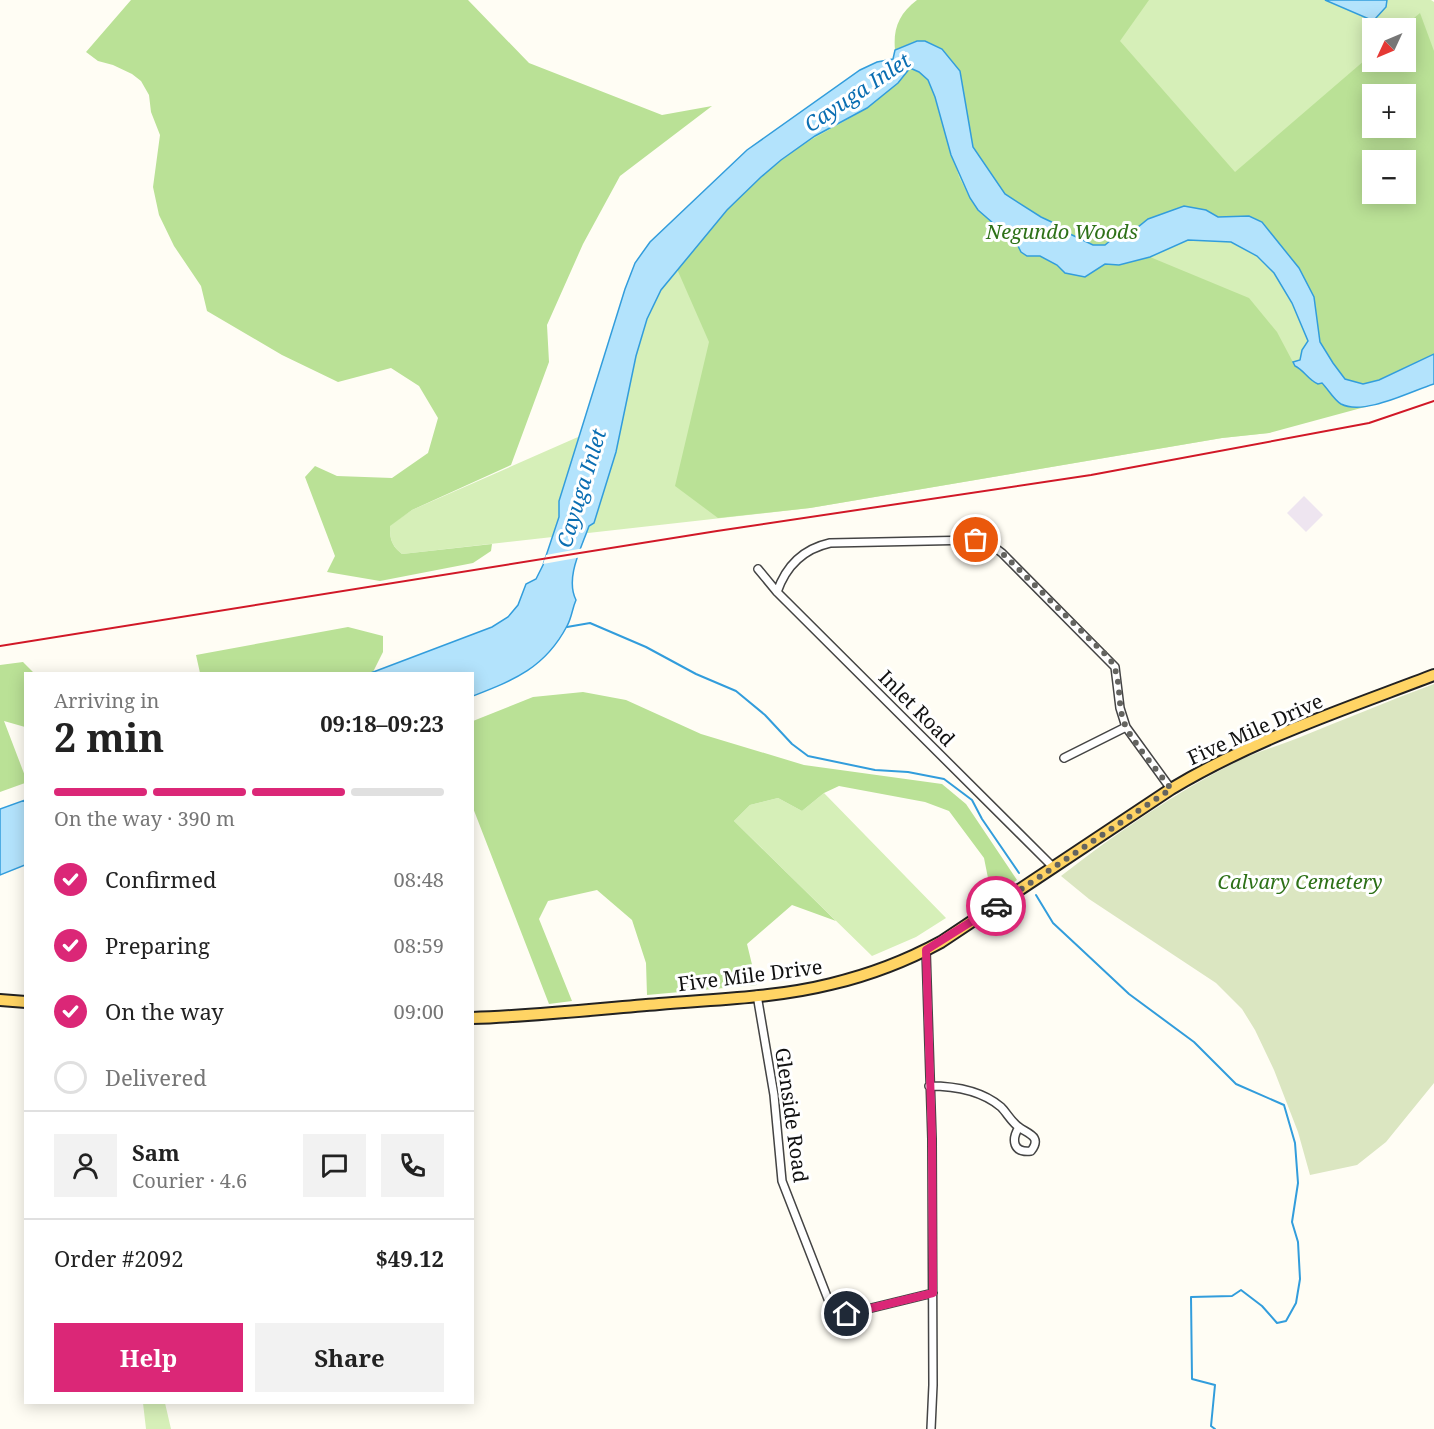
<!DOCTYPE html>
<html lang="en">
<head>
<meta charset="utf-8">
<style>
  body { margin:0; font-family:"Noto Serif",serif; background:#f2f2f2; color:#222; height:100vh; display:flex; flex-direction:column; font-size:22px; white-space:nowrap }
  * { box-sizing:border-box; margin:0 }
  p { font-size:20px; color:#767676 }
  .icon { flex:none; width:33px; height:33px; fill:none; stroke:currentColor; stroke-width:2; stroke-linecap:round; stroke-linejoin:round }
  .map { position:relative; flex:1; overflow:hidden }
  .details { position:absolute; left:24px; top:672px; width:450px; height:732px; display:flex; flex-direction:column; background:#fff; border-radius:0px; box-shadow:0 3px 15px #0003 }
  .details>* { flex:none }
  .needle { width:39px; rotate:226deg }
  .tools { position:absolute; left:1362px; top:18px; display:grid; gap:12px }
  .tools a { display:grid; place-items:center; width:54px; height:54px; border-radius:0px; background:#fff; box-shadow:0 3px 15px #0003; font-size:30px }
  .pin { position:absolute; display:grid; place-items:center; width:51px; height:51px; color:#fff; margin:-26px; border:3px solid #fff; border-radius:50%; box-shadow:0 2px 6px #0007 }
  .courier { position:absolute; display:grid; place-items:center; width:60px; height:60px; margin:-30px; border:4px solid #db2777; border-radius:50%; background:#fff; color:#222; box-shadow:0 2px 8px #0007 }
  .summary em { font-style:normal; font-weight:700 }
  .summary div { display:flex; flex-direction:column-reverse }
  .summary { display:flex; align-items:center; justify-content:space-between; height:102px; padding:0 30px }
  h1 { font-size:39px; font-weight:700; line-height:45px }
  .bar { display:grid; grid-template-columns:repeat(4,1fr); gap:9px 6px; align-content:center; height:72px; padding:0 30px }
  .bar i { height:8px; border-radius:4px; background:#e0e0e0 }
  .bar .current { background:#db2777 }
  .bar p { grid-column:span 4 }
  .line { display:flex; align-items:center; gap:15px; padding:0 30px; border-top:2px solid #e0e0e0 }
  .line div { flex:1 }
  .round { display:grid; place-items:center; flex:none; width:63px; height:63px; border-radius:0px; background:#f2f2f2 }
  ol { padding:0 30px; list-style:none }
  li { display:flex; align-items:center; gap:18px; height:66px }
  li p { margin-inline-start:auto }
  li .icon { padding:6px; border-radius:50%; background:#db2777; color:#fff; stroke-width:4 }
  li:last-child { color:#767676 }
  li i { width:33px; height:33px; border:3px solid #e0e0e0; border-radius:50% }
  .action { display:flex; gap:12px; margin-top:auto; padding:12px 30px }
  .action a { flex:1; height:69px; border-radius:0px; background:#db2777; color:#fff; font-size:24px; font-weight:700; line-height:69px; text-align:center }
  .action a+a { background:#f2f2f2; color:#222 }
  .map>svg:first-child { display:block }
  .industrial { fill:#eee5f0 }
  .green { fill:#d6efb8; fill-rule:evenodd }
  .forest { fill:#bae196; fill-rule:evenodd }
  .cemetery { fill:#dbe6c1 }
  .water { fill:#b3e3fc; stroke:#329ddc; stroke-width:1.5 }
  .pier { fill:#fffdf4 }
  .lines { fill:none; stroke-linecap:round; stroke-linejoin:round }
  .stream { stroke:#329ddc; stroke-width:2 }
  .minor-casing { stroke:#444; stroke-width:10 }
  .primary-casing { stroke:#222; stroke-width:14 }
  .minor { stroke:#fff; stroke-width:7 }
  .primary { stroke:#ffd464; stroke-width:10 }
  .rail { stroke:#d11827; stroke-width:2 }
  .done { stroke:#646460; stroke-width:6; stroke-dasharray:0 10.8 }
  .route { stroke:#db2777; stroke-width:8 }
  .labels { text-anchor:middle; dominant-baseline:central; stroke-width:6; stroke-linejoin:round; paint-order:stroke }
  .park-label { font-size:20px; font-style:italic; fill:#2e7118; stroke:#fff }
  .street-label { font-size:20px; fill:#111; stroke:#fff }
  .water-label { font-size:21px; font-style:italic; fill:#0a6eb2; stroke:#fff }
</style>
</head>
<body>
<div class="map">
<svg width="1434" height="1429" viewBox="0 0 1434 1429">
  <rect width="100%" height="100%" fill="#fffdf4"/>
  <path class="industrial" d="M1304,496l19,19 -17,17 -19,-19z"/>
  <path class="green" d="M966,0h465l3,2v329l-143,92 -22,10 -47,5 -412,70 -408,46c-11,-9 -12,-15 -12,-29l22,-15 191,-84 43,-149 236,-201zM1372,28h34v34h-34zM1372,94h34v34h-34zM1372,160h34v34h-34z
    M824,793l122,125 -30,19 -44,19 -138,-135 16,-16 28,-7 24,13z
    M143,1403h22l6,26h-25z"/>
  <path class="forest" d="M131,0h337l61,63 133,52 50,-9 -92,70 -37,68 -36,81 2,37 -38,103 -99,45 -22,16c0,13 1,19 12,28l90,-10 -1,7 -18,12 -93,18 -53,-9 8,-16 -30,-79 10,-11 22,10 55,2 36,-25 10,-35 -19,-32 -28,-18 -53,14 -56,-27 -75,-44 -6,-25 -27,-40 -15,-31 -6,-28 7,-52 -9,-23 -2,-17 -8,-14 -9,-7 -19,-9 -15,-4 -12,-9z
    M917,0h232l-29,41 115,131 137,-118v8h34v-34h-4l18,-15 14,38v303l-55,26 -16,4 -18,-5 -12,-16 -13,-21 -6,-45 -65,-81 -31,1 -12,-7 -22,-4 -36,13 -15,12 -16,4 -12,10h-12l-25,-12 -10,-8 -17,-8 -36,-23 -32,-47 -13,-76 -44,-30 -21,9c-2,-22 4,-36 22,-50zM1372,94h34v34h-34zM1372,160h34v34h-34z
    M910,68l9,4 9,8 7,17 24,80 11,21 8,12 39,34 4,8 6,4h13l17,9 8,8 20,4 20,-13 14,1 31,-8 99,41 28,34 18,34 6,3 12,13h9c19,24 24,27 54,22l-107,29 -47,5 -412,70 -92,10 -43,-32 34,-144 -32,-73c31,-39 64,-80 105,-110 27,-20 56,-33 83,-50 18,-11 31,-26 45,-41z
    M348,627l35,9v16l-10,20 -7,2 -166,-1 -4,-18z
    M23,662l11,11 -8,1 -1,53 -21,-6 21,55v7l-25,9v-127z
    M583,692l43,8 75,34 103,31 138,19 24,20 51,76 -19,14 -10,-16 -4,-20 -35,-47 -24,-9 -86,-16 -15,7 -22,18 -24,-13 -28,7 -16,16 102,100 -44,-16 -45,39 10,41 -110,10 -1,-32 -14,-43 -35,-30 -49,11 -9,18 33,82 -23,3 -76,-196v-87l60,-24z"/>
  <path class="cemetery" d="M1434,684v399l-48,59 -29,23 -47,10 -12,-43 -24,-62 -19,-40 -13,-21 -26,-26 -127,-84 -28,-23c55,-43 115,-84 177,-115 19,-9 40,-15 60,-23 45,-18 90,-37 136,-54z"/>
  <path class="water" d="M1325,0h62l-1,7 -11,12h-6z
    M917,41h8l17,8 18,22 13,76 32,47 36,23 17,8 10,8 25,12h12l12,-10 16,-4 15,-12 36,-13 22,4 12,7 31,-1 13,6 37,46 15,29 6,45 13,21 12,16 18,5 16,-4 55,-26v30c-23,7 -70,32 -93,20 -7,-4 -13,-15 -19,-21l-4,1c-10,-4 -14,-14 -23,-18l-2,-4 7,-2 2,-10 6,-9 -16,-38 -18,-30 -17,-17 -26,-14 -43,-2 -38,17 -31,8 -14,-1 -20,13 -20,-4 -8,-8 -17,-9h-13l-6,-4 -4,-8 -39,-34 -8,-12 -19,-43 -16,-58 -7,-17 -9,-8 -9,-4 -12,15 -31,25 -52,28 -34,24 -20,17 -34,33 -66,80 -14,29 -11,37 -20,96 -22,71 -5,3c-8,23 -24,52 -13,74 -4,9 -4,17 -9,26 -22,42 -53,54 -94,70l-1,-22h-104l124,-47 16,-10 10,-12 8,-21 10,-5 7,-14 16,-48v-16l66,-212 10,-26 15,-21 97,-92 113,-80 17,-8 16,-3 2,-9z
    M25,800v65l-25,10v-66z"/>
  <path class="pier" d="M584,548l-2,9 -39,7 3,-9z"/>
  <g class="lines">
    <path class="stream" d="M567,627l23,-4 56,24 50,27 40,17 29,24 27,29 16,12 67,14 33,2 36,7 28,21 10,19 37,54
      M1036,895l17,28 29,27 47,44 65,48 42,42 48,21 11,38 3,40 -6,39 6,20 2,37 -4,24 -10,18 -9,2 -15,-17 -21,-16 -9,6 -41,1 1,82 23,6 -4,41 4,3"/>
    <g class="minor-casing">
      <path id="minor" d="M758,569l19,23 277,276
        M777,592c9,-26 26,-43 53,-49l146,-3 14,4 12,9 113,114 5,41 6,19 45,62
        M1064,758l62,-31
        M926,950l6,189 1,246 -2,44
        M757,995l17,100 8,86 46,118 9,10 10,5 86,-21
        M929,1086c25,0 52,4 72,21 6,6 11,16 19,21 9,6 22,9 11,23 -18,2 -20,-11 -12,-24"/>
    </g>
    <g class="primary-casing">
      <path id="primary" d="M0,1000l26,2
        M472,1018c63,-2 125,-9 187,-14 57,-5 116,-6 172,-20 38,-9 75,-23 110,-42l230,-153c83,-50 174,-80 263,-114"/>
    </g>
    <use href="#minor" class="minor"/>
    <use href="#primary" class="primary"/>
    <path class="rail" d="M0,646l717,-115 374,-56 278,-52 65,-22"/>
  </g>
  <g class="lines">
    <path class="done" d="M976,540l14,4 12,9 107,105c15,20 6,46 17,69 9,18 32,44 45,62l-175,117"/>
    <path class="route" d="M847,1314l86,-21 -1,-155 -6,-188 70,-44"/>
  </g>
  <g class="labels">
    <g class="park-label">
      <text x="1062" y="231">Negundo Woods</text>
      <text x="1300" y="881">Calvary Cemetery</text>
    </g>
    <g class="street-label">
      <text transform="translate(917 708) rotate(45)">Inlet Road</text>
      <text transform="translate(1255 729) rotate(-24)">Five Mile Drive</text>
      <text transform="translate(750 975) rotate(-7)">Five Mile Drive</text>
      <text transform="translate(792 1115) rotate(82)">Glenside Road</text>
    </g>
    <g class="water-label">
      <text transform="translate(857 92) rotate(-34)">Cayuga Inlet</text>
      <text transform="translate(581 488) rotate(-73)">Cayuga Inlet</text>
    </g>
  </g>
</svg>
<div class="tools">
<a><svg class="needle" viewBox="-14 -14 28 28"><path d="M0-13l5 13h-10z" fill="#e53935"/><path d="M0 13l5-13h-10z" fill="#767676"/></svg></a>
<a>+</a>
<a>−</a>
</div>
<div class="pin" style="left:976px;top:540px;background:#ea580c"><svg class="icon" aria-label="bag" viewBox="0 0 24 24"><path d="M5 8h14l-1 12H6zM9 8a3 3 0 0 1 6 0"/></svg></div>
<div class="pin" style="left:847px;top:1314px;background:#1f2937"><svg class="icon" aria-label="home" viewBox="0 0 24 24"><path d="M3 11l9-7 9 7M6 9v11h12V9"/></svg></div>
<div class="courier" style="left:996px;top:906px"><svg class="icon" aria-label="car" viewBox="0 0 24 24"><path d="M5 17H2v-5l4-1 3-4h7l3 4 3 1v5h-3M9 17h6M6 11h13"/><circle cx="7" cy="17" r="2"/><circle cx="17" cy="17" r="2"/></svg></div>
<section class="details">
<div class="summary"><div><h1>2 min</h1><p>Arriving in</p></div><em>09:18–09:23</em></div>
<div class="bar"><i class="current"></i><i class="current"></i><i class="current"></i><i></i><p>On the way · 390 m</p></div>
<ol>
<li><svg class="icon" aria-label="check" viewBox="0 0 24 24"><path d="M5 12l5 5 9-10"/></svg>Confirmed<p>08:48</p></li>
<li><svg class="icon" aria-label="check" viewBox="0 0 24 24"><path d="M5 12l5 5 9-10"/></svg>Preparing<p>08:59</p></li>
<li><svg class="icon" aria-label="check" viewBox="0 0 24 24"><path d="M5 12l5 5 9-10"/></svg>On the way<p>09:00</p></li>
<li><i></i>Delivered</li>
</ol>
<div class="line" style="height:108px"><a class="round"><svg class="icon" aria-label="person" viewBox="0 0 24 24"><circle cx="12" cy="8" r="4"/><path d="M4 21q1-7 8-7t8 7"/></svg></a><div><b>Sam</b><p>Courier · 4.6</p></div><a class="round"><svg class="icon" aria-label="chat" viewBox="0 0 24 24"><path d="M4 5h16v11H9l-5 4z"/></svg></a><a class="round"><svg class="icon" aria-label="phone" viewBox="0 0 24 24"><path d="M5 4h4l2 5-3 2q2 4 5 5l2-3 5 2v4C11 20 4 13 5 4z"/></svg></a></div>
<div class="line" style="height:78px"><div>Order #2092</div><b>$49.12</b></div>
<div class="action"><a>Help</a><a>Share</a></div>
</section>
</div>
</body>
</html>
